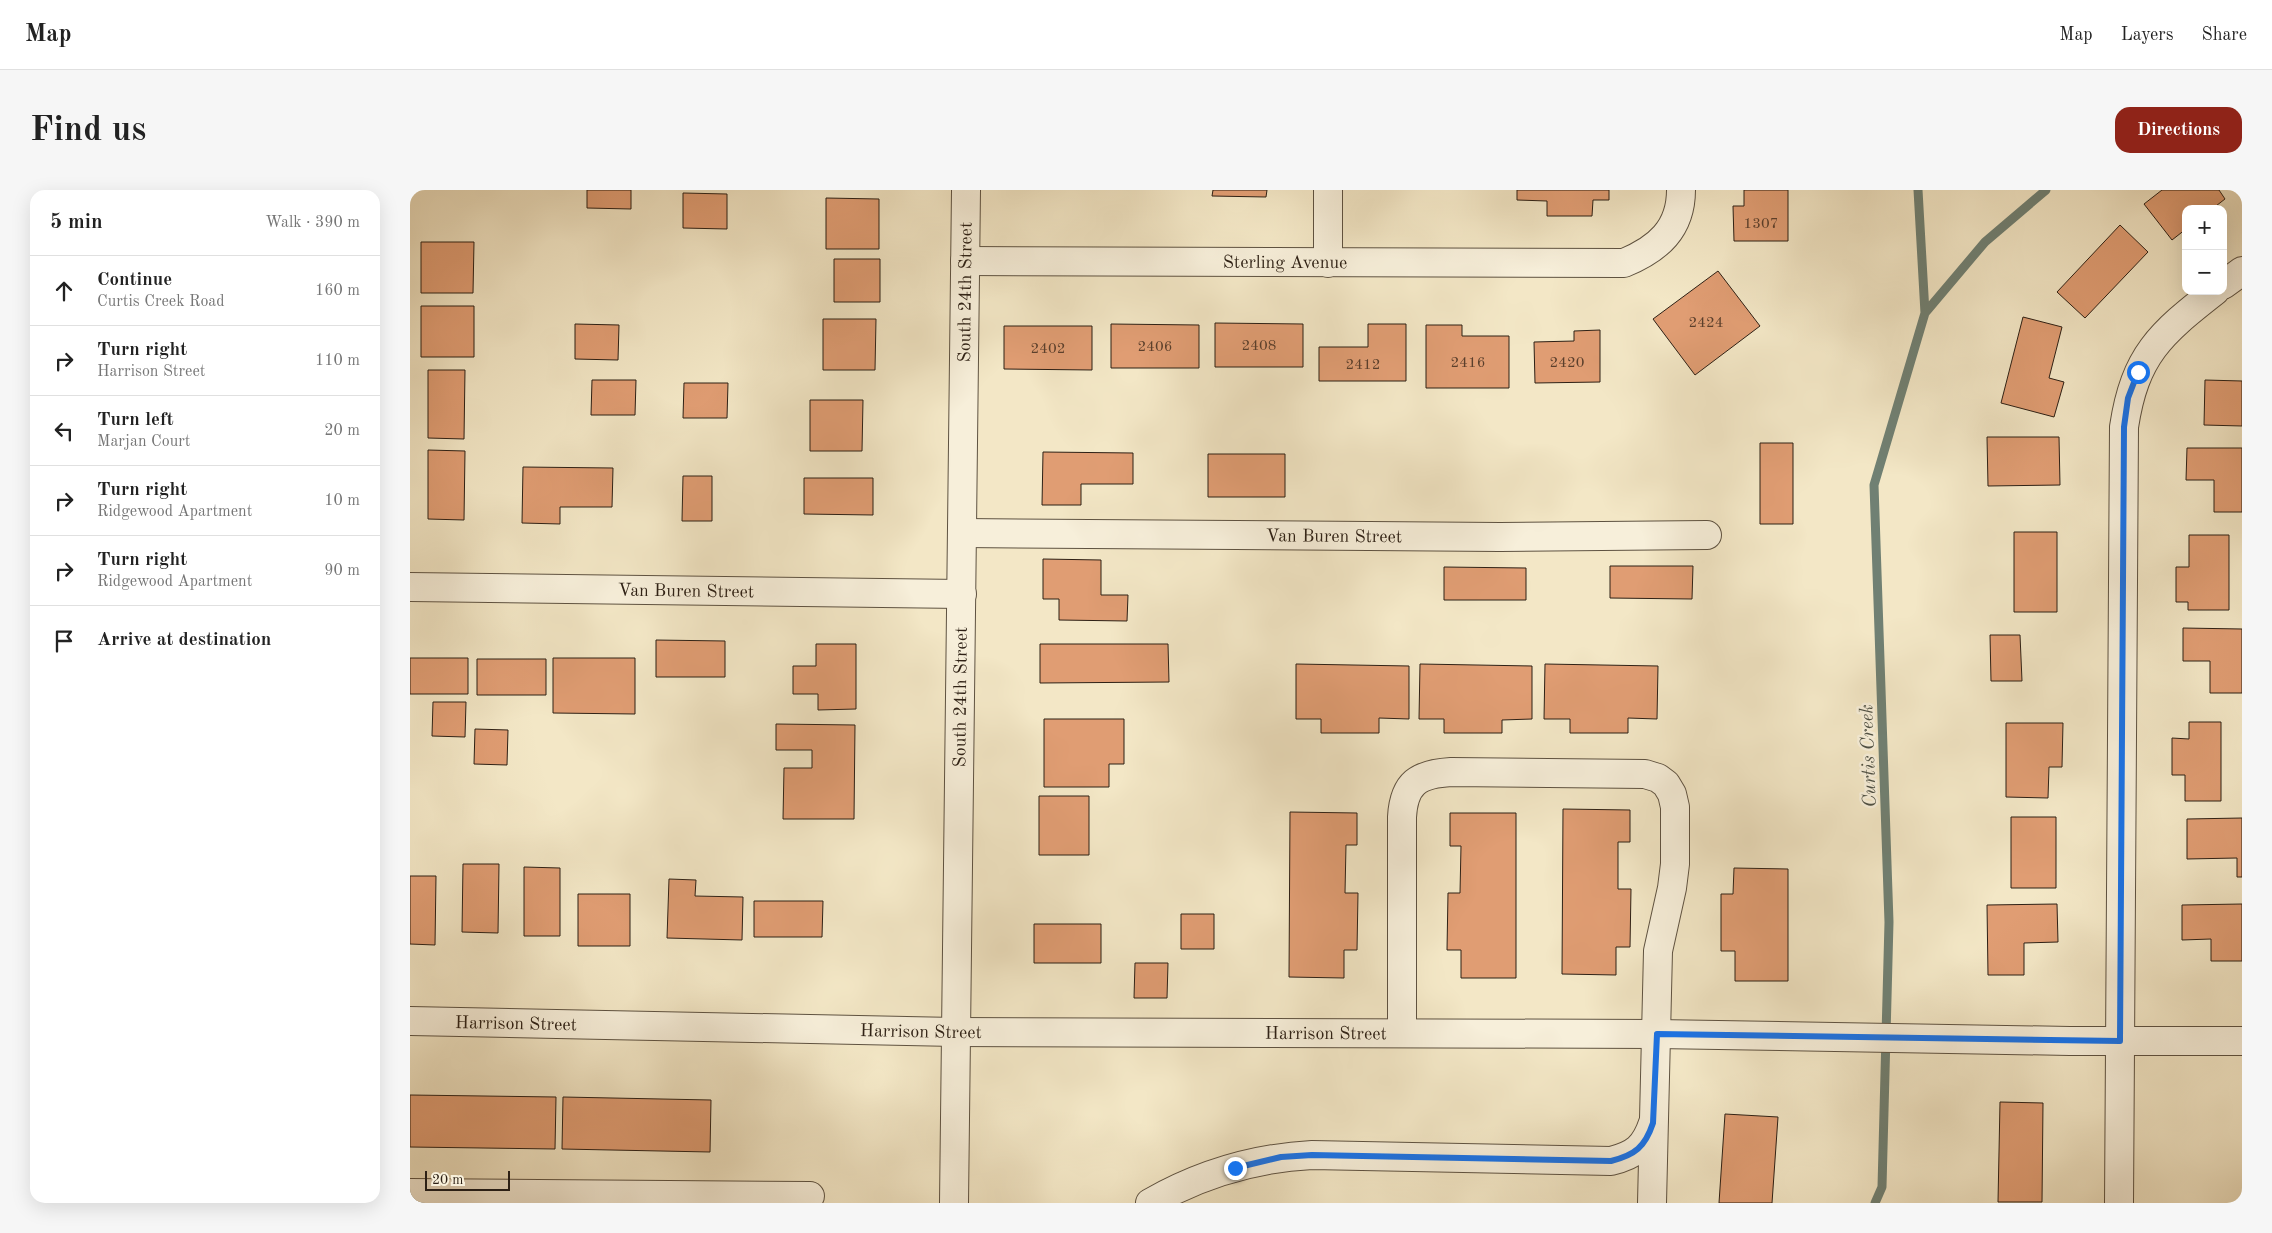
<!DOCTYPE html>
<html lang="en">
<head>
<meta charset="utf-8">
<style>
  body { margin:0; font-family:"Old Standard TT",serif; background:#f6f6f6; color:#222 }
  .controls { position:absolute; right:15px; top:15px; display:grid; overflow:hidden; border-radius:10px; box-shadow:0 5px 20px #0002 }
  .controls button { width:45px; height:45px; display:grid; place-items:center; padding:0; border:0; border-bottom:1px solid #e0e0e0; background:#fff; color:#222; font:25px sans-serif }
  .scale { position:absolute; left:15px; bottom:12px; width:85px; box-sizing:border-box; padding-left:5px; border:2px solid #2d2015; border-top:0; font-size:14px; line-height:18px; white-space:nowrap; color:#2d2015; -webkit-text-stroke:4px #f7efda; paint-order:stroke }
  .stop { position:absolute; width:15px; height:15px; margin:-11px; border:4px solid #1a73e8; border-radius:50%; background:#fff }
  .stop.end { background:#1a73e8; border-color:#fff; box-shadow:0 1px 5px #0008 }
  .list { margin:0; padding:0; list-style:none }
  h2 { display:flex; justify-content:space-between; align-items:center; height:65px; margin:0; padding:0 20px; font-size:21px }
  h2 small { font-size:16px; font-weight:400; color:#767676 }
  .list li { display:grid; grid-template-columns:32px 1fr auto; gap:15px; align-items:center; box-sizing:border-box; height:70px; padding:0 20px; border-top:1px solid #e0e0e0 }
  .list b { display:block; font-size:19px; white-space:nowrap }
  .list p { margin:0; font-size:16px; white-space:nowrap; color:#767676 }
  .list em { font-size:16px; font-style:normal; color:#767676 }
  .icon { flex:none; width:28px; height:28px; fill:none; stroke:currentColor; stroke-width:2; stroke-linecap:round; stroke-linejoin:round }
  .map { position:relative; flex:none; width:1832px; height:1013px; overflow:hidden; border-radius:15px }
  header { display:flex; align-items:center; gap:30px; box-sizing:border-box; height:70px; padding:0 25px; background:#fff; border-bottom:1px solid #e0e0e0 }
  header strong { font-size:24px }
  nav { display:flex; gap:28px; margin-inline-start:auto; font-size:18px }
  .intro { display:flex; align-items:center; justify-content:space-between; box-sizing:border-box; height:120px; padding:0 30px }
  h1 { margin:0; font-size:35px }
  .button { padding:12px 22px; border-radius:15px; background:#8f2418; color:#fff; font-size:18px; font-weight:700 }
  main { display:flex; gap:30px; padding:0 30px }
  aside { flex:1; background:#fff; border-radius:15px; box-shadow:0 5px 20px #0002 }
  .map>svg:first-child { display:block }
  .lines { fill:none; stroke-linecap:round; stroke-linejoin:round }
  .stream { stroke:#708073; stroke-width:9 }
  .building { fill:#e09d73; stroke:#2d2015 }
  .minor-casing { stroke:#5e5241; stroke-width:30 }
  .minor { stroke:#f7efda; stroke-width:28 }
  .route { stroke:#1a73e8; stroke-width:6 }
  .labels { text-anchor:middle; stroke-width:5; stroke-linejoin:round; paint-order:stroke }
  .number-label { font-size:15px; fill:#5a3f2c }
  .street-label { font-size:18px; fill:#2d2015; stroke:#f7efda }
  .water-label { font-size:19px; font-style:italic; fill:#4e5044; stroke:#f7efda }
</style>
</head>
<body>
<header>
<strong>Map</strong>
<nav><a>Map</a><a>Layers</a><a>Share</a></nav>
</header>
<div class="intro"><h1>Find us</h1><a class="button">Directions</a></div>
<main>
<aside>
<h2>5 min<small>Walk · 390 m</small></h2>
<ul class="list">
<li><svg class="icon" aria-label="ahead" viewBox="0 0 24 24"><path d="M12 20V5M6 11l6-6 6 6"/></svg><div><b>Continue</b><p>Curtis Creek Road</p></div><em>160 m</em></li>
<li><svg class="icon" aria-label="right" viewBox="0 0 24 24"><path d="M7 20v-9h11M14 6l5 5-5 5"/></svg><div><b>Turn right</b><p>Harrison Street</p></div><em>110 m</em></li>
<li><svg class="icon" aria-label="left" viewBox="0 0 24 24"><path d="M17 20v-9H6M10 6l-5 5 5 5"/></svg><div><b>Turn left</b><p>Marjan Court</p></div><em>20 m</em></li>
<li><svg class="icon" aria-label="right" viewBox="0 0 24 24"><path d="M7 20v-9h11M14 6l5 5-5 5"/></svg><div><b>Turn right</b><p>Ridgewood Apartment</p></div><em>10 m</em></li>
<li><svg class="icon" aria-label="right" viewBox="0 0 24 24"><path d="M7 20v-9h11M14 6l5 5-5 5"/></svg><div><b>Turn right</b><p>Ridgewood Apartment</p></div><em>90 m</em></li>
<li><svg class="icon" aria-label="arrive" viewBox="0 0 24 24"><path d="M6 21V4h12l-3 4 3 4H6"/></svg><div><b>Arrive at destination</b></div></li>
</ul>
</aside>
<div class="map">
<svg width="1832" height="1013" viewBox="0 0 1832 1013">
  <rect width="100%" height="100%" fill="#f3e7c6"/>
  <filter id="stains"><feTurbulence type="fractalNoise" baseFrequency=".004" numOctaves="4"/><feColorMatrix values="0 0 0 0 .2 0 0 0 0 .09 0 0 0 0 .02 0 0 0 .5 -.17"/></filter>
  <radialGradient id="worn" r=".72"><stop offset=".6" stop-color="#630" stop-opacity="0"/><stop offset="1" stop-color="#630" stop-opacity=".3"/></radialGradient>
  <g class="lines">
    <path class="stream" d="M1515 123 1575 52 1636 0
      M1465 1013 1472 997 1479 732 1464 295 1515 123 1508 0"/>
  </g>
  <path class="building" d="M177 0H221V19L177 18Z
    M803 0H857L856 7 802 6Z
    M1107 0H1199V10H1183L1182 26H1137V11L1107 10Z
    M1334 0H1378V51H1324L1323 16H1334Z
    M1752 0H1809L1815 9 1802 19H1776V39L1762 50 1734 14Z
    M273 3 317 4V39L273 38Z
    M416 8 469 9V59H416Z
    M1710 35 1738 62 1675 128 1647 102Z
    M11 52H64L63 103H11Z
    M424 69H470V112H424Z
    M1308 81 1350 136 1285 185 1243 129Z
    M11 116H64V167H11Z
    M1613 127 1652 137 1639 188 1654 192 1644 227 1591 213Z
    M413 129H466L465 180H413Z
    M805 133 893 134V177H805Z
    M165 134 209 135 208 170 165 169Z
    M701 134 789 135V178H701Z
    M958 134H996V191H909V157H958Z
    M1016 135H1052V146H1099V198H1016Z
    M594 136H682V180L594 179Z
    M1190 140V192L1125 193 1124 152 1164 151V141Z
    M18 180H55L54 249 18 248Z
    M182 190H226L225 225H181Z
    M1795 190 1832 191V236L1794 235Z
    M274 193H318L317 228H273Z
    M400 210H453L452 261H400Z
    M1577 247H1649L1650 295 1578 296Z
    M1350 253H1383V334H1350Z
    M1777 258H1832V322H1804V290H1776Z
    M18 260 55 261 54 330 18 329Z
    M633 262 723 263V294H671V315H632Z
    M798 264H875V307H798Z
    M113 277 203 278 202 317H150V334L112 333Z
    M273 286H302V331H272Z
    M394 288H463V325L394 324Z
    M1604 342H1647V422H1604Z
    M1779 345H1819V420H1778V412H1766V377H1779Z
    M633 369 691 370V405H718L717 431 649 430V409H633Z
    M1200 376H1283L1282 409 1200 408Z
    M1034 377 1116 378V410H1034Z
    M1773 438 1832 439V503H1800V471H1773Z
    M1580 445H1610L1612 491H1581Z
    M246 450 315 451V487H246Z
    M406 454H446V519L408 520V504H383V476H406Z
    M630 454H758L759 492 630 493Z
    M0 468H58V504H0Z
    M143 468H225V524L143 523Z
    M67 469H136V505H67Z
    M886 474 999 476V529L969 528V543H911V529H886Z
    M1010 474 1122 476V529L1092 530V543H1034V529H1009Z
    M1135 474 1248 476 1247 529 1218 528V543H1160V529H1134Z
    M23 512H56L55 547 22 546Z
    M634 529H714V574H699V597H634Z
    M1779 532H1811V611H1775V585H1762V548L1779 549Z
    M1596 533H1653L1652 577H1639L1638 608 1596 607Z
    M366 534 445 535 444 629H373L374 578H402V560H366Z
    M65 539 98 540 97 575 64 574Z
    M629 606H679V665H629Z
    M1153 619 1220 620V652H1208V699H1221L1220 757H1206V785L1152 784Z
    M880 622 947 623V655H936L935 703H948L947 760H934V788L879 787Z
    M1040 623H1106V788H1051V760H1037L1038 703H1050L1051 656H1040Z
    M1601 627H1646V698H1601Z
    M1832 628V687H1827V668L1777 669V629Z
    M53 674H89L88 743 52 742Z
    M114 677 150 678V746H114Z
    M1324 678 1378 679V791H1325V761H1311V704H1323Z
    M0 686H26L25 755 0 754Z
    M259 689 286 690 285 706 333 707 332 750 257 748Z
    M168 704H220V756H168Z
    M344 711H413L412 747H344Z
    M1647 714 1648 752 1614 753V785H1578L1577 715Z
    M1832 714V771H1801V749L1772 750V715Z
    M771 724H804V759H771Z
    M624 734H691V773H624Z
    M725 773H758L757 808H724Z
    M0 905 146 907 145 959 0 957Z
    M153 907 301 910 300 962 152 959Z
    M1590 912 1633 913 1632 1012H1588Z
    M1315 924 1368 927 1362 1013H1309Z"/>
  <g class="lines">
    <g class="minor-casing">
      <g id="minor">
        <path id="s1" d="M555 71 1214 73C1248 59 1271 39 1271 0"/>
        <path d="M918 73V0"/>
        <path d="M1813 95 1832 81"/>
        <path id="s2" d="M553 343 1090 347 1297 345"/>
        <path id="s3" d="M0 397 552 404"/>
        <path id="s4" d="M0 831 545 842 1247 844 1660 851H1832"/>
        <path d="M992 843V627C994 593 1008 584 1041 582L1235 584 1248 588 1256 594 1262 604 1265 617V674L1262 698 1248 761 1242 1013"/>
        <path d="M0 1003 400 1006"/>
        <path id="s5" d="M544 1013 556 0"/>
        <path d="M740 1013C789 985 845 968 902 965L1201 971C1225 965 1235 957 1243 933"/>
        <path d="M1709 1013 1714 237C1725 165 1750 144 1805 101"/>
      </g>
    </g>
    <use href="#minor" class="minor"/>
  </g>
  <g class="lines">
    <path class="route" d="M825 978 871 967 902 965 1201 971C1225 965 1235 957 1243 933L1247 844 1710 851 1714 237 1718 208 1728 182"/>
  </g>
  <g class="labels">
    <g class="number-label">
      <text x="1351" y="38">1307</text>
      <text x="1296" y="137">2424</text>
      <text x="849" y="160">2408</text>
      <text x="745" y="161">2406</text>
      <text x="638" y="163">2402</text>
      <text x="1058" y="177">2416</text>
      <text x="1157" y="177">2420</text>
      <text x="953" y="179">2412</text>
    </g>
    <g class="street-label">
      <text dy="6" stroke="none"><textPath href="#s1" startOffset="320">Sterling Avenue</textPath></text>
      <text dy="6" stroke="none"><textPath href="#s5" startOffset="911">South 24th Street</textPath></text>
      <text dy="6" stroke="none"><textPath href="#s2" startOffset="371">Van Buren Street</textPath></text>
      <text dy="6" stroke="none"><textPath href="#s3" startOffset="276">Van Buren Street</textPath></text>
      <text dy="6" stroke="none"><textPath href="#s5" startOffset="506">South 24th Street</textPath></text>
      <text dy="6" stroke="none"><textPath href="#s4" startOffset="106">Harrison Street</textPath></text>
      <text dy="6" stroke="none"><textPath href="#s4" startOffset="511">Harrison Street</textPath></text>
      <text dy="6" stroke="none"><textPath href="#s4" startOffset="916">Harrison Street</textPath></text>
    </g>
    <g class="water-label">
      <text transform="translate(1457 566) rotate(-92)" y="7">Curtis Creek</text>
    </g>
  </g>
  <rect width="100%" height="100%" filter="url(#stains)"/>
  <rect width="100%" height="100%" fill="url(#worn)"/>
</svg>
<div class="controls">
<button>+</button>
<button>−</button>
</div>
<div class="scale">20 m</div>
<div class="stop" style="left:1728px;top:182px"></div>
<div class="stop end" style="left:825px;top:978px"></div>
</div>
</main>
</body>
</html>
